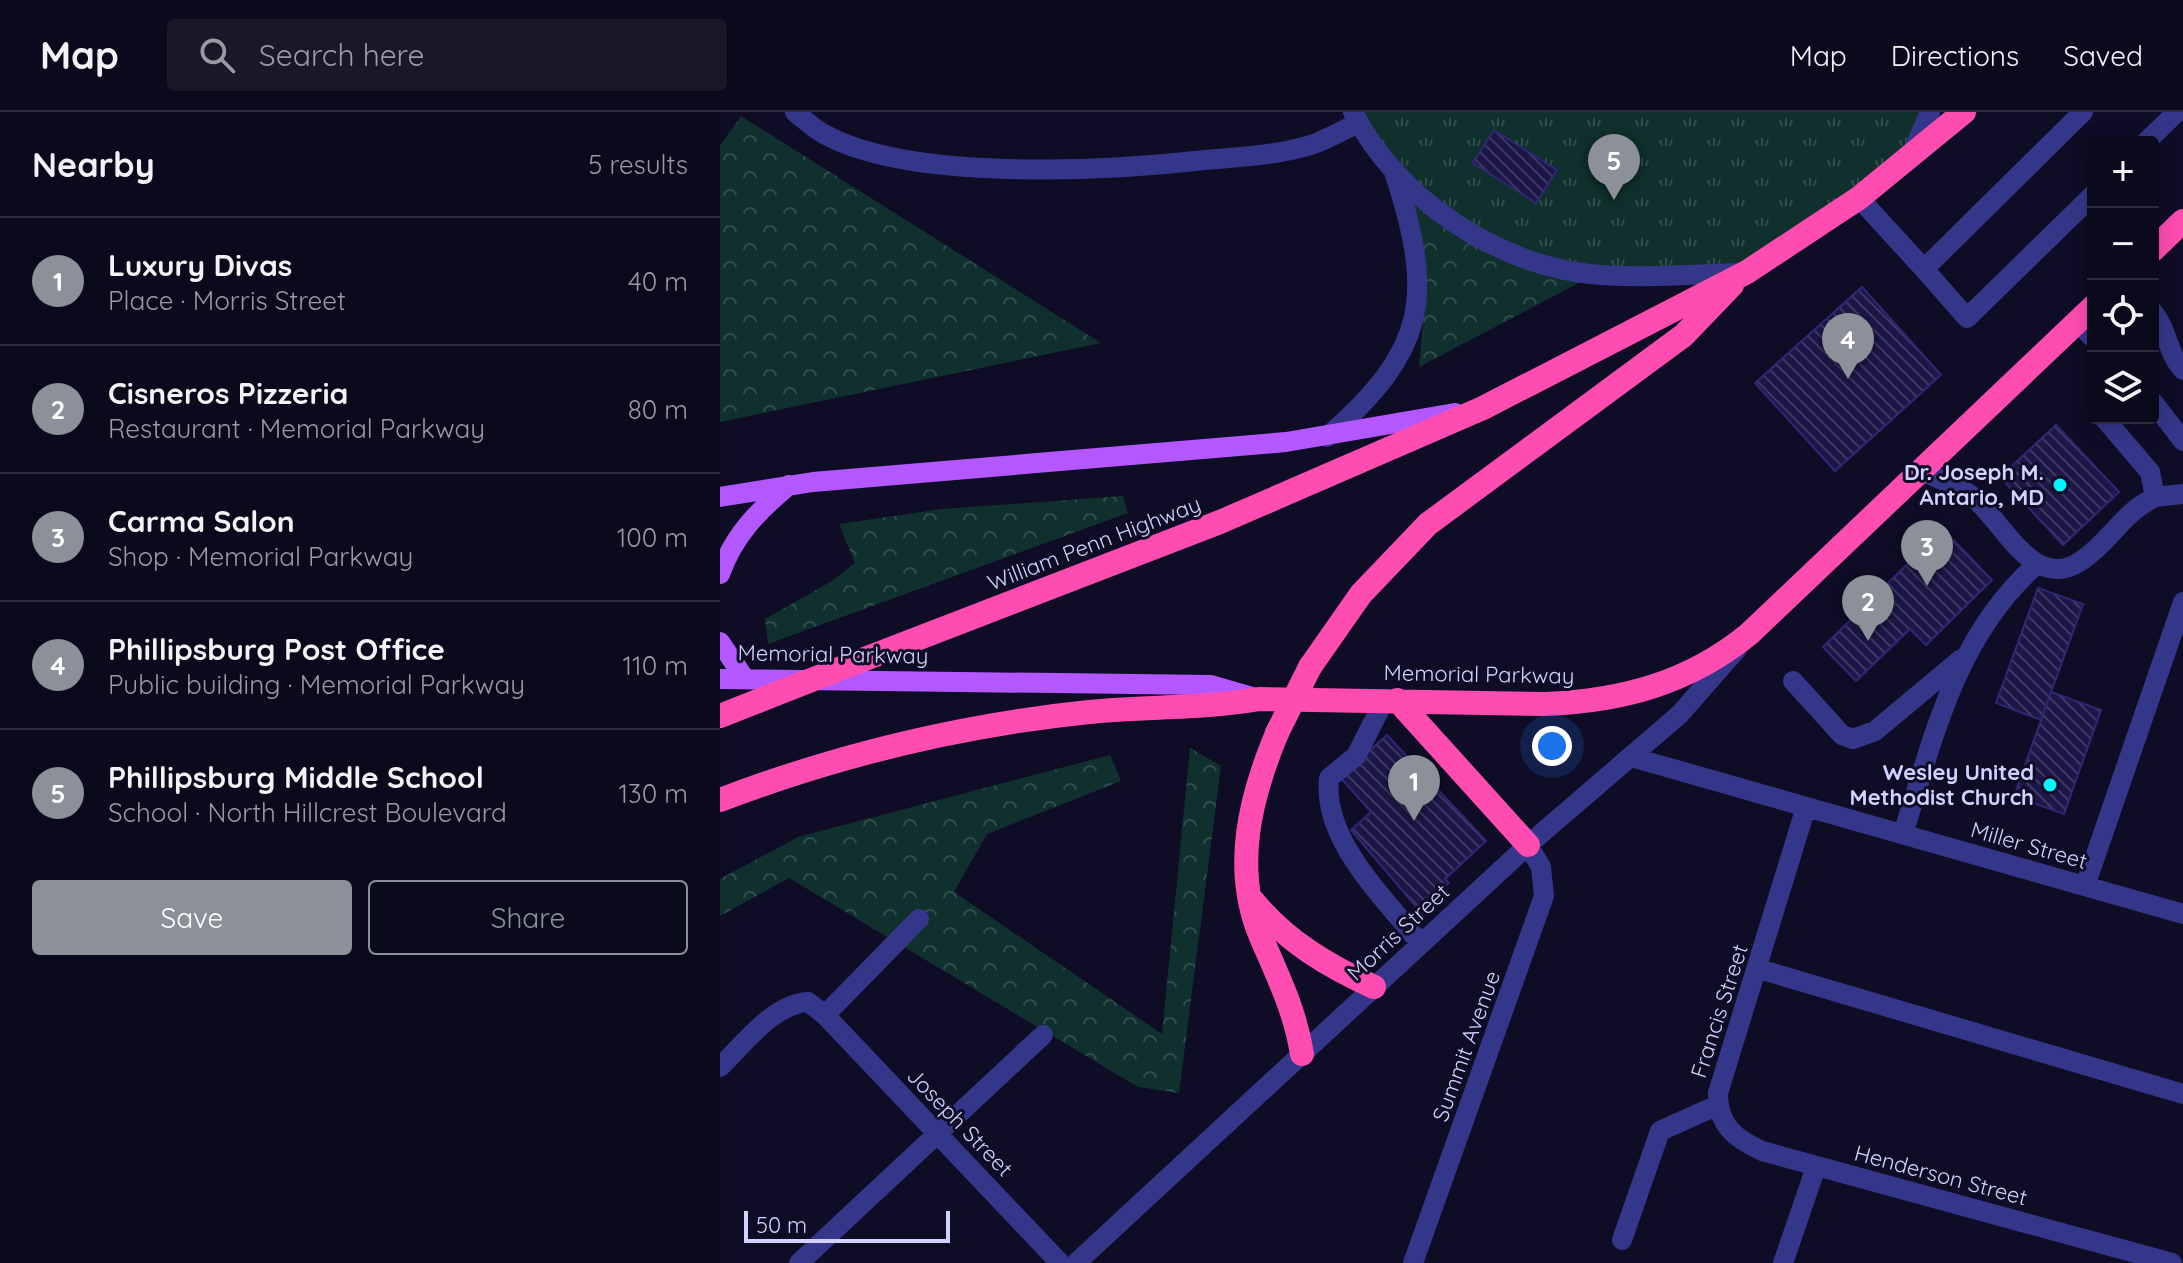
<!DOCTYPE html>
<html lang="en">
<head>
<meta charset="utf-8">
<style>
  body { margin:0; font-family:Quicksand,sans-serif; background:#191829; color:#f1f3f6 }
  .controls { position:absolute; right:24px; top:24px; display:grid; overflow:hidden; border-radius:8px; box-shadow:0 4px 20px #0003 }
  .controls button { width:72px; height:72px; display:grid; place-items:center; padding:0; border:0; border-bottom:2px solid #2b2b3b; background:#0b0a1c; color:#f1f3f6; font:40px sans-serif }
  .scale { position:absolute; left:24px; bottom:20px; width:206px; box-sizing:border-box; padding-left:8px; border:4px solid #d3d1ff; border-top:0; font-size:22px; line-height:28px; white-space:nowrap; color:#d3d1ff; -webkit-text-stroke:6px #0f0d26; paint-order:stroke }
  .you { position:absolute; left:832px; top:634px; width:28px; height:28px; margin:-20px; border:6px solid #fff; border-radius:50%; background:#1a73e8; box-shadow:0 0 0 12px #1a73e833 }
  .badge { display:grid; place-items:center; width:52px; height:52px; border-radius:50%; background:#8c9099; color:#fff; font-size:26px; font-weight:700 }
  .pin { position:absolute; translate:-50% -66px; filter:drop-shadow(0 2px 4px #0008) }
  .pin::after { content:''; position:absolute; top:42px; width:28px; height:24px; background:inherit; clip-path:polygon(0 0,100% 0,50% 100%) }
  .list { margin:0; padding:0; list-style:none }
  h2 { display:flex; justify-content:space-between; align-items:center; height:104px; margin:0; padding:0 32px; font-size:34px }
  h2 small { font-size:26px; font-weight:400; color:#9a9aa3 }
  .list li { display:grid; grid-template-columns:52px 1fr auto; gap:24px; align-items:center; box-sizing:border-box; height:128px; padding:0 32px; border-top:2px solid #2b2b3b }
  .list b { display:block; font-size:30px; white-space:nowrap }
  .list p { margin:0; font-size:26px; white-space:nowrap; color:#9a9aa3 }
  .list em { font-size:26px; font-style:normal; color:#9a9aa3 }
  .actions { display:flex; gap:16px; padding:24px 32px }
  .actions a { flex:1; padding:18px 0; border:2px solid #8c9099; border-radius:8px; text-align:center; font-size:28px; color:#8c9099 }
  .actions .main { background:#8c9099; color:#fff }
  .icon { flex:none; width:44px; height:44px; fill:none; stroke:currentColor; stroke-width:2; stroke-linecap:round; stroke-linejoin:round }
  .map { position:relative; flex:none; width:1463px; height:1151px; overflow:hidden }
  header { display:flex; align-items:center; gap:48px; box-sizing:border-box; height:112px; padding:0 40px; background:#0b0a1c; border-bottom:2px solid #2b2b3b }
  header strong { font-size:38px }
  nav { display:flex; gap:44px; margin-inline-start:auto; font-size:28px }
  .search { width:560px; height:72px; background:#191829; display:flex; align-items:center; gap:20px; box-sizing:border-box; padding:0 28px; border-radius:8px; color:#9a9aa3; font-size:30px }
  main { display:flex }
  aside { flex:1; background:#0b0a1c }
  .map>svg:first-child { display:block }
  .forest { fill:url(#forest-crowns) }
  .park { fill:url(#park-tufts) }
  .building { fill:url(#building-back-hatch); stroke:#302776; stroke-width:2 }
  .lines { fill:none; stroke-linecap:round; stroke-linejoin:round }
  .minor { stroke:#343789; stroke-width:20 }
  .major { stroke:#b358ff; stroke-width:20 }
  .highway { stroke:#ff4cb1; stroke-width:24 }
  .highway-bridge { stroke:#ff4cb1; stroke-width:24 }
  .poi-dot { fill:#00f8fc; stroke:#0f0d26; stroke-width:3 }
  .labels { text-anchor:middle; stroke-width:6; stroke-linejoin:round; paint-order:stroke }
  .poi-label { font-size:22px; font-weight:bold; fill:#d3d1ff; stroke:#0f0d26; text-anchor:end }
  .street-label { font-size:22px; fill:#d3d1ff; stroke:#0f0d26 }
</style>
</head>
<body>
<header>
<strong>Map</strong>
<div class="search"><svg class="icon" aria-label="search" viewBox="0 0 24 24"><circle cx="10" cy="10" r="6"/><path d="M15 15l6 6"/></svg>Search here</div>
<nav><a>Map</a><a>Directions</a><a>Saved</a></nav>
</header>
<main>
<aside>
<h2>Nearby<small>5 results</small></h2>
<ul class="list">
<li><span class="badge">1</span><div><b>Luxury Divas</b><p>Place · Morris Street</p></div><em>40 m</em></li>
<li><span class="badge">2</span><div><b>Cisneros Pizzeria</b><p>Restaurant · Memorial Parkway</p></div><em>80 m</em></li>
<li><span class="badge">3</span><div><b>Carma Salon</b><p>Shop · Memorial Parkway</p></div><em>100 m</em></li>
<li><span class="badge">4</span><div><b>Phillipsburg Post Office</b><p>Public building · Memorial Parkway</p></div><em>110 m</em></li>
<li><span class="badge">5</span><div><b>Phillipsburg Middle School</b><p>School · North Hillcrest Boulevard</p></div><em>130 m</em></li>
</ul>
<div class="actions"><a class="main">Save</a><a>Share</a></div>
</aside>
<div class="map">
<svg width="1463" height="1151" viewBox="0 0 1463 1151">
  <defs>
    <pattern id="forest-crowns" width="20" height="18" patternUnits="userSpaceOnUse" patternTransform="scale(2)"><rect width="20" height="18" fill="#0f302c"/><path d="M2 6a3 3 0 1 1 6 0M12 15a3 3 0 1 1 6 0" fill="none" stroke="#314d4c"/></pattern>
    <pattern id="park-tufts" width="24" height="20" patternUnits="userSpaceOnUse" patternTransform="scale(2)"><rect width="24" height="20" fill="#0f302c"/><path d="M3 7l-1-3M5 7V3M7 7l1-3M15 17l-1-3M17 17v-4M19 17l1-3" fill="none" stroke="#314d4c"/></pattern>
    <pattern id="building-back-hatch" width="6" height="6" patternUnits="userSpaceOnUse" patternTransform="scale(2)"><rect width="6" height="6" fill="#1d1748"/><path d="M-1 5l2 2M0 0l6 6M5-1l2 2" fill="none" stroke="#3d3863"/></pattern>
  </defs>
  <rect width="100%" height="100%" fill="#0f0d26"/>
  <path class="forest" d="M21 4 381 231 0 310V34Z
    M691 74 887 156 699 255 706 175Z
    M403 384 408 401 48 532 45 507 112 469 135 451 119 412 222 397Z
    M470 636 501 654 459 981 418 975 69 766 0 804V767L78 725 390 643 401 669 267 722 234 780 442 922Z"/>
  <path class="park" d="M633 0H1210L1190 46 1027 160 846 159 726 103Z"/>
  <path class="building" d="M774 18 837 58 816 91 753 51Z
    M1142 175 1221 263 1115 359 1035 271Z
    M1336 313 1399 380 1343 433 1280 365Z
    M1223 417 1272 468 1206 533 1190 517 1136 569 1103 535Z
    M1318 476 1363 492 1321 608 1276 591Z
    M1331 580 1381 598 1344 702 1294 684Z
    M667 623 766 729 725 767 729 771 699 798 631 718 651 700 620 665Z"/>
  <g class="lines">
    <path class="minor" d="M75 0C84 7 94 17 104 22 190 70 388 59 485 48 521 45 560 43 594 32 609 26 624 18 638 11
      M633 0C676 85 775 152 870 162 921 167 972 162 1023 161
      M1363 0 1204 157 1247 206 1373 83
      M1426 30 1457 0
      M1191 44 1210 0
      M1139 86 1204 157
      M1433 200C1448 218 1447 241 1463 258
      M1357 210 1373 226
      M1433 290 1463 329
      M607 325C706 239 715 186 675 63
      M1202 359C1218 367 1238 373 1252 384 1283 409 1313 481 1361 449 1390 430 1401 402 1435 385L1430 360 1384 306
      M1435 385 1463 382
      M1073 569 1122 623 1133 627 1155 619 1240 548
      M665 587 636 644 609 666C602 729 666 787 701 832
      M911 645 1463 802
      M1086 695 998 981C998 1013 1014 1026 1042 1039L1452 1151
      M1183 722C1214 624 1236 524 1316 453
      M1365 774 1463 490
      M1039 857 1463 982
      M105 903 199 807
      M0 955C24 932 53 892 88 890L105 903 340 1151
      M902 1128 940 1019 998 993
      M79 1151 323 923
      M356 1151 808 733 960 602 1017 537
      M693 1151 824 784 821 755 808 733
      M1063 1151 1096 1055"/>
    <path class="major" d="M0 385 93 370 566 330 735 301
      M0 462C14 423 38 399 69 373
      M0 530 25 567
      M0 567 491 573 536 586"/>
    <path class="highway" d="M1433 138 1463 109
      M137 550 500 410 763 296 1027 160 1139 86 1244 0
      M590 555 641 482 708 412 964 223 1012 173
      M677 588 808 733
      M0 604 38 589
      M557 621C530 686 512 757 541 825 558 865 575 898 582 942
      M0 688C118 643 243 613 369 600 426 594 483 597 539 587L825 592C902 589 969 571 1029 522L1373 195
      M534 790C566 829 608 854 654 875"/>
    <path class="highway-bridge" d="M38 589 137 550
      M557 621 590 555"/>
  </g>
  <g class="poi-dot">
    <circle cx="1340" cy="373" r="8"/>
    <circle cx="1330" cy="673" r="8"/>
  </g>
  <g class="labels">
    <g class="poi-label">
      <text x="1324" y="368">Dr. Joseph M.<tspan x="1324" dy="25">Antario, MD</tspan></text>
      <text x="1314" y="668">Wesley United<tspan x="1314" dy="25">Methodist Church</tspan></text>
    </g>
    <g class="street-label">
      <text transform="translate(374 431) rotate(-21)" y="8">William Penn Highway</text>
      <text transform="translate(113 542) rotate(1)" y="8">Memorial Parkway</text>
      <text transform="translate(759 562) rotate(1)" y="8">Memorial Parkway</text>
      <text transform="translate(1309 733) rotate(16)" y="8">Miller Street</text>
      <text transform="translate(678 820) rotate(-43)" y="8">Morris Street</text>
      <text transform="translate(999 899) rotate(-72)" y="8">Francis Street</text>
      <text transform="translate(746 934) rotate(-70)" y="8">Summit Avenue</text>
      <text transform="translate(240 1010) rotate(46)" y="8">Joseph Street</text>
      <text transform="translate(1221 1063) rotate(15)" y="8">Henderson Street</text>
    </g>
  </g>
</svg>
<div class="controls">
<button>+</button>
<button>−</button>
<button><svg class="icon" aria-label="locate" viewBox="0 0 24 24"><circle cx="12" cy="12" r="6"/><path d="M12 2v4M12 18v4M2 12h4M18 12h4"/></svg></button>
<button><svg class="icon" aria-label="layers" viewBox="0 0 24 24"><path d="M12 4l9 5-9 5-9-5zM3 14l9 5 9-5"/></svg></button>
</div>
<div class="scale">50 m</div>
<div class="you"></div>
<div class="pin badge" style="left:694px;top:709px">1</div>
<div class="pin badge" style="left:1148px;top:529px">2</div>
<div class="pin badge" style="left:1207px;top:474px">3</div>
<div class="pin badge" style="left:1128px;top:267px">4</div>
<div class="pin badge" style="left:894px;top:88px">5</div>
</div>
</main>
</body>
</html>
